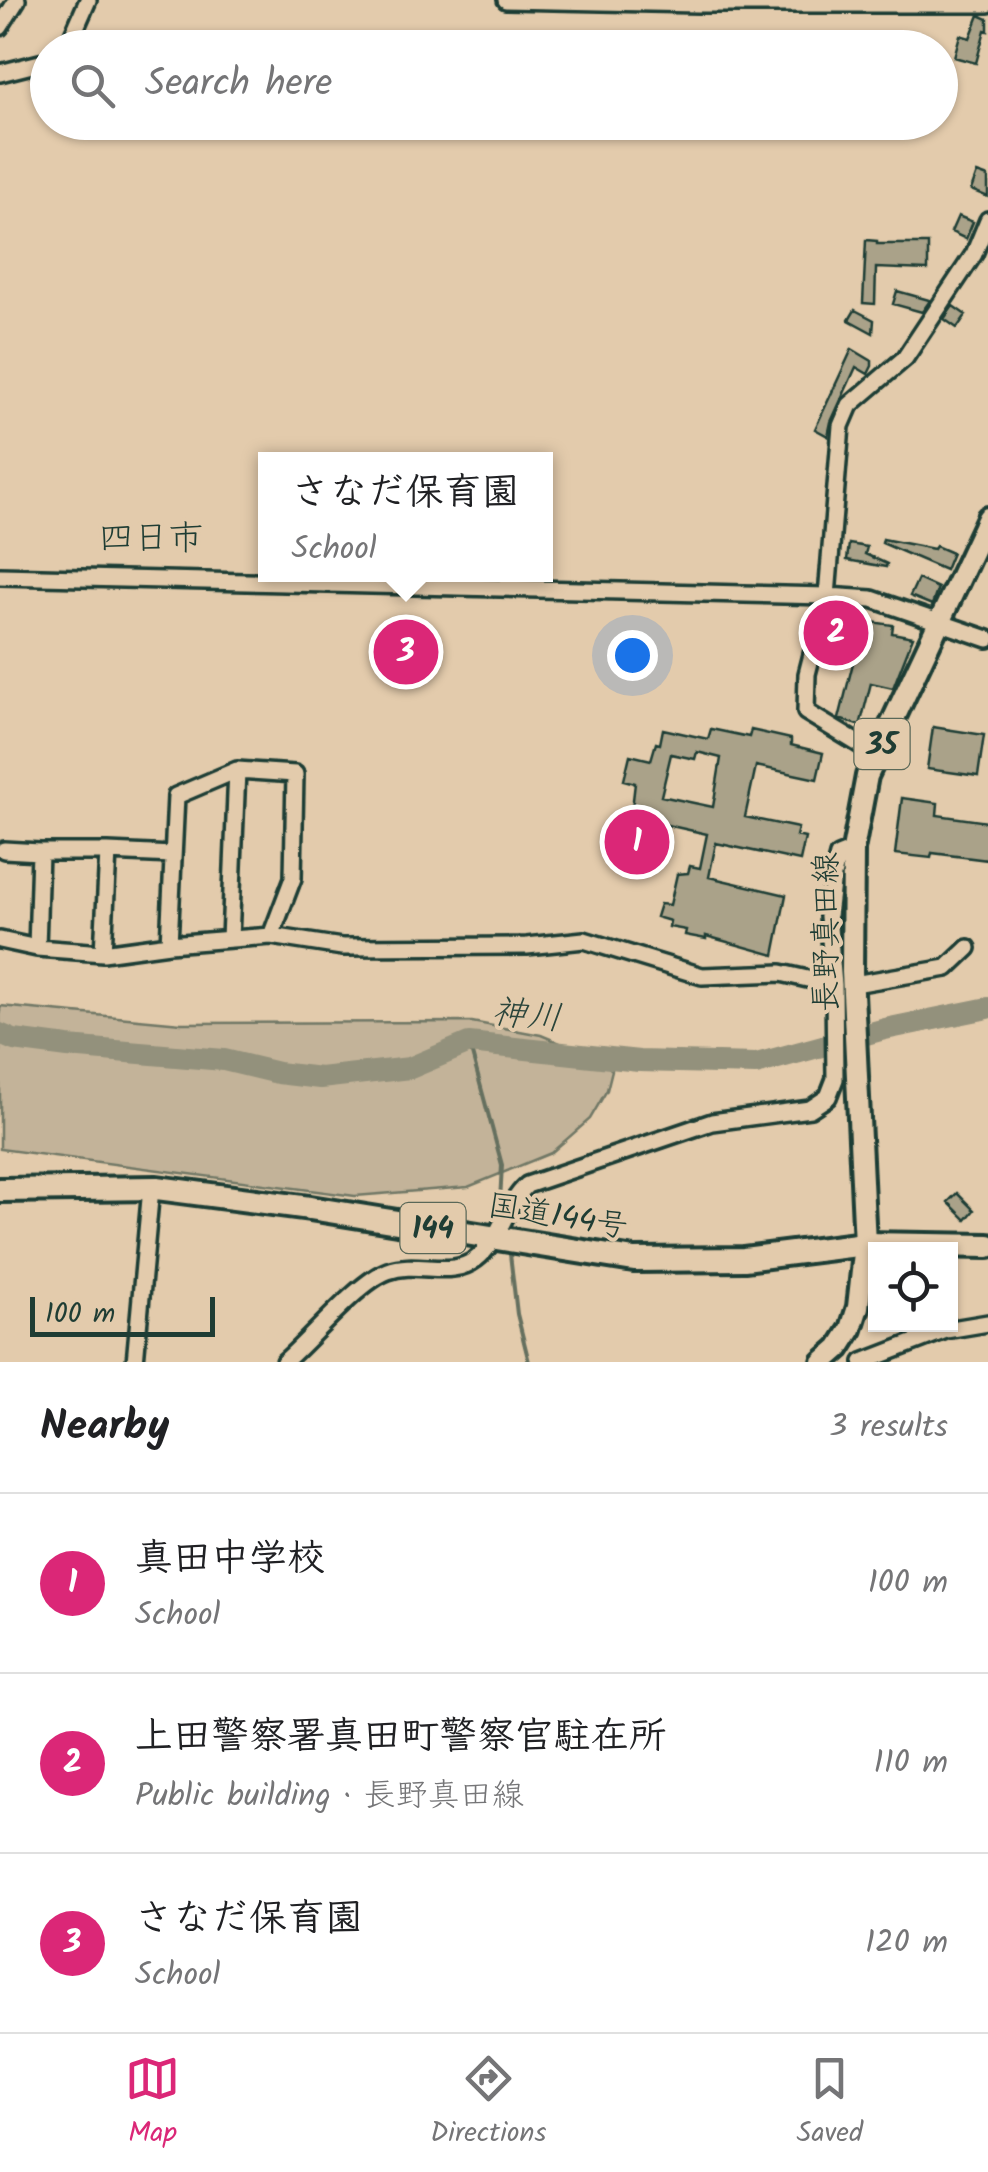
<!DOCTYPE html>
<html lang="en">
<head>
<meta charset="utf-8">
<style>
  body { margin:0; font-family:Kalam,"Klee One",sans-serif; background:#f6f6f6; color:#202124 }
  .controls { position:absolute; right:30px; bottom:30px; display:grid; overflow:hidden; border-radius:0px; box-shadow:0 2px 8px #0004 }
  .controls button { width:90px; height:90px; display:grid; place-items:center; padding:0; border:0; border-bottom:2px solid #e0e0e0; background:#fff; color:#202124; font:50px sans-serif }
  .scale { position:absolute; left:30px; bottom:25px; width:185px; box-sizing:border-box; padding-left:10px; border:5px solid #1f3d34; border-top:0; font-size:28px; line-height:35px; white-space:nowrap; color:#1f3d34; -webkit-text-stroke:8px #e3cbac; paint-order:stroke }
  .you { position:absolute; left:632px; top:655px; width:35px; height:35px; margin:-25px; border:8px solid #fff; border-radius:50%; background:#1a73e8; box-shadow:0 0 0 15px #1a73e833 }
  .badge { display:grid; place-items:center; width:65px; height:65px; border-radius:50%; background:#db2777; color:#fff; font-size:32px; font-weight:700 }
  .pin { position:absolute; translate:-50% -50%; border:5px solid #fff; box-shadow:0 2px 10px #0006 }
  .popup { position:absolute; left:258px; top:452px; width:295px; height:130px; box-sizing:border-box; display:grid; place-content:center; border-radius:0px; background:#fff; filter:drop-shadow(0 2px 8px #0005); font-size:32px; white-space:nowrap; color:#757577 }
  .popup b { font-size:38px; color:#202124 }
  .popup::after { content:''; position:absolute; left:50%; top:100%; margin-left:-20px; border:20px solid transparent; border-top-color:#fff }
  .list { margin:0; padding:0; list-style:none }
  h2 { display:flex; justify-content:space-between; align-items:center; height:130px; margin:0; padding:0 40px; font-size:42px }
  h2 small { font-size:32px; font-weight:400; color:#757577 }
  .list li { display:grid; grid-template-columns:65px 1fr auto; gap:30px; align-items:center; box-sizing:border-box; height:180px; padding:0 40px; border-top:2px solid #e0e0e0 }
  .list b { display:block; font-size:38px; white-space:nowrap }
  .list p { margin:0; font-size:32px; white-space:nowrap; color:#757577 }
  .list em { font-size:32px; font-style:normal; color:#757577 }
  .icon { flex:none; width:55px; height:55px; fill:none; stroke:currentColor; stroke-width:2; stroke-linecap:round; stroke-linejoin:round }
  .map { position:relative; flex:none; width:988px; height:1362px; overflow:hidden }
  .search { position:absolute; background:#fff; box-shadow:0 2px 8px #0004; left:30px; right:30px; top:30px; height:110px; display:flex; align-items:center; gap:25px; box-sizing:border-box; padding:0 35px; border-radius:55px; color:#757577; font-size:38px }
  .sheet { height:670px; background:#fff }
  nav { display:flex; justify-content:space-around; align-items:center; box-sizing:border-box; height:140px; border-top:2px solid #e0e0e0; background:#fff; font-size:28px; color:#757577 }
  nav a { display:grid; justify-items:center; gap:5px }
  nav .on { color:#db2777 }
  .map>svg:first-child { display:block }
  .green { fill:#c3b399; stroke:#717866; stroke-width:2.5 }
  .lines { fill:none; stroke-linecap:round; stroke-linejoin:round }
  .stream { stroke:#656f5f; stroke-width:4 }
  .river { stroke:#93917b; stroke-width:22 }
  .building { fill:#aaa289; stroke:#1f3d34; stroke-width:2.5; fill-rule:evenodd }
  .minor-casing { stroke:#1f3d34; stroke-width:22 }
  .major-casing { stroke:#1f3d34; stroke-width:28 }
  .highway-casing { stroke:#1f3d34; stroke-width:30 }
  .minor { stroke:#e3cbac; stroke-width:15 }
  .major { stroke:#e3cbac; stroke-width:20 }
  .highway { stroke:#e3cbac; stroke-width:22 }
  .labels { text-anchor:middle; stroke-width:8; stroke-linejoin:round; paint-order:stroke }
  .shield { fill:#e3cbac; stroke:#5a6858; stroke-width:2.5 }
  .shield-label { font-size:30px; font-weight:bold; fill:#1f3d34 }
  .street-label { font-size:32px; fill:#1f3d34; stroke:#e3cbac }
  .neighbourhood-label { font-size:35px; fill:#1f3d34; stroke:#e3cbac }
  .water-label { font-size:35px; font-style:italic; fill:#2b453b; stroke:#e3cbac }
</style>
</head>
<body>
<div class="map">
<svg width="988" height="1362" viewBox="0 0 988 1362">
  <rect width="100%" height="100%" fill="#e3cbac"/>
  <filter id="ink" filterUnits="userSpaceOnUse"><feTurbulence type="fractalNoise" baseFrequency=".01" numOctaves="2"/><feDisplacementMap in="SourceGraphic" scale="20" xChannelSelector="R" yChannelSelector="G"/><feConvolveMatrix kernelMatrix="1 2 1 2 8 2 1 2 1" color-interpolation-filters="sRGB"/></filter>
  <g filter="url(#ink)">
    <path class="green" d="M0 1006 181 1023 472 1022 541 1035 599 1059 612 1070 607 1090 590 1119 551 1153 468 1187 355 1196 0 1149Z"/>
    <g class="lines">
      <path class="stream" d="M469 1043 502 1165 500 1201
        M510 1254 517 1314 529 1362"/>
      <path class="river" d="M0 1034 14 1040 68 1047 224 1060 278 1073 320 1078 410 1068 469 1043 639 1061 756 1064 885 1029 988 1008"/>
    </g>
    <path class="building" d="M979 15 988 19V31L985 30 976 63 954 57 960 35 970 38Z
      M977 173 988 177V197L971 190Z
      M958 216 973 222 966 239 951 232Z
      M866 240 877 241V244H928V270L876 268 875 304 863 303Z
      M897 291 929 300V302L922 312 893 304Z
      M953 306 966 315 957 328 944 319Z
      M855 310 874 320 873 333 849 320Z
      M852 349 872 361V366L868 374 856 367 831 422 828 436 815 429Z
      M883 539 934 549 936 546 952 553 945 570 882 543Z
      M849 544 867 547 865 554 887 564 886 567 847 560Z
      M918 579 938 588 932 605 910 596Z
      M833 617 857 622 858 620 893 625 892 633 913 637 893 688 871 683 860 726 839 719 855 655 825 647Z
      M933 727 984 735 978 776 927 769Z
      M663 729 708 739 711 729 749 737 751 730 791 739V745L823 753 817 779 756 766 745 817 798 828 796 836 805 838 800 861 716 843 709 877 786 895 774 955 706 936V939L685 935 686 930 669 927 670 921 656 917 660 904 670 905 677 874 688 873 690 866 700 868 707 834 631 817 635 783 624 780 630 755 651 760 656 743 660 744ZM697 752 721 758 713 807 661 796 671 754 695 759Z
      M902 798 938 803 937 815 988 822V860L932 853 931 858 895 854Z
      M957 1193 974 1210 966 1220 948 1202Z"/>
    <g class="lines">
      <g class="minor-casing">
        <path id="minor" d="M506 0 698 4H988
          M0 27 17 0
          M67 48 88 0
          M0 73 48 61
          M0 576 827 596 872 599 988 639
          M877 755 806 712 807 674 827 596 841 426 850 405 905 358 974 254 988 220
          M4 850 40 852
          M108 852 173 855
          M230 939 237 770
          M0 940 37 948 103 953 169 944 271 936 342 947 527 946 584 940 702 976 781 973 834 985
          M169 944 176 796 237 770 295 774 293 878 271 936
          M37 948 40 852H108L103 953
          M860 983 947 968 968 948
          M135 1362 151 1188
          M284 1362C310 1340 359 1281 388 1271 418 1260 450 1279 476 1259 501 1240 504 1206 527 1185L712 1122 810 1109 828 1097 835 1079 834 985 828 916 833 875 838 856 853 850
          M863 1362 946 1330 988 1323"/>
      </g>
      <g class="major-casing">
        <path id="major" d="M823 1362 839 1348 851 1329 858 1307 865 1244 852 972 853 850 867 776 988 518"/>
      </g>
      <g class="highway-casing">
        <path id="highway" d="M0 1190 157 1188 310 1208 634 1260 744 1259 865 1244 988 1246"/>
      </g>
      <use href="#minor" class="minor"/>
      <use href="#major" class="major"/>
      <use href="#highway" class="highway"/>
    </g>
  </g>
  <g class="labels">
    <g class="shield">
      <rect x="854.5" y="719" width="55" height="50" rx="8"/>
      <rect x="400.5" y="1203" width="65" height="50" rx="8"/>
    </g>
    <g class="shield-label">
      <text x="882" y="754">35</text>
      <text x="433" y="1238">144</text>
    </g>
    <g class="street-label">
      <text transform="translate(825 932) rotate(-90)" y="11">長野真田線</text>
      <text transform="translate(558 1215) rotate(9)" y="11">国道144号</text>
    </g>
    <g class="neighbourhood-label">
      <text x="151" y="549">四日市</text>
    </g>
    <g class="water-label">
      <text transform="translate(527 1014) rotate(6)" y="12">神川</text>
    </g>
  </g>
</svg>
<div class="controls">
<button><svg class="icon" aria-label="locate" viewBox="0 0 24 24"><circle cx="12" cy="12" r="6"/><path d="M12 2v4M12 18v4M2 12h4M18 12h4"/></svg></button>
</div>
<div class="scale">100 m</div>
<div class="you"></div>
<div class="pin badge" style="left:637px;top:842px">1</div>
<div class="pin badge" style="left:836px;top:633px">2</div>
<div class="pin badge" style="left:406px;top:652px">3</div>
<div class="popup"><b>さなだ保育園</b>School</div>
<div class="search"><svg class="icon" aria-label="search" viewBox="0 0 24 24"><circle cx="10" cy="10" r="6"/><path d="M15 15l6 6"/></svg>Search here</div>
</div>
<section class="sheet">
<h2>Nearby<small>3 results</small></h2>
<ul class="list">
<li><span class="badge">1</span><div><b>真田中学校</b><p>School</p></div><em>100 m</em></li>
<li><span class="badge">2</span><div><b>上田警察署真田町警察官駐在所</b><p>Public building · 長野真田線</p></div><em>110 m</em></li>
<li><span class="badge">3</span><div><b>さなだ保育園</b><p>School</p></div><em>120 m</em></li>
</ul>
</section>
<nav>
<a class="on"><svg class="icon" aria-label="map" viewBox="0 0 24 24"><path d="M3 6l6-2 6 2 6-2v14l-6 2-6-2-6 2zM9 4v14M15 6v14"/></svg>Map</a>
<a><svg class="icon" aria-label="directions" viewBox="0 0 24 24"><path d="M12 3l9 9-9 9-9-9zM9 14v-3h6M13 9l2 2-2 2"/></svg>Directions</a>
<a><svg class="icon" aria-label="saved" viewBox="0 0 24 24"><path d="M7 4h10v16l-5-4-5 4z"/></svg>Saved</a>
</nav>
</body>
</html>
